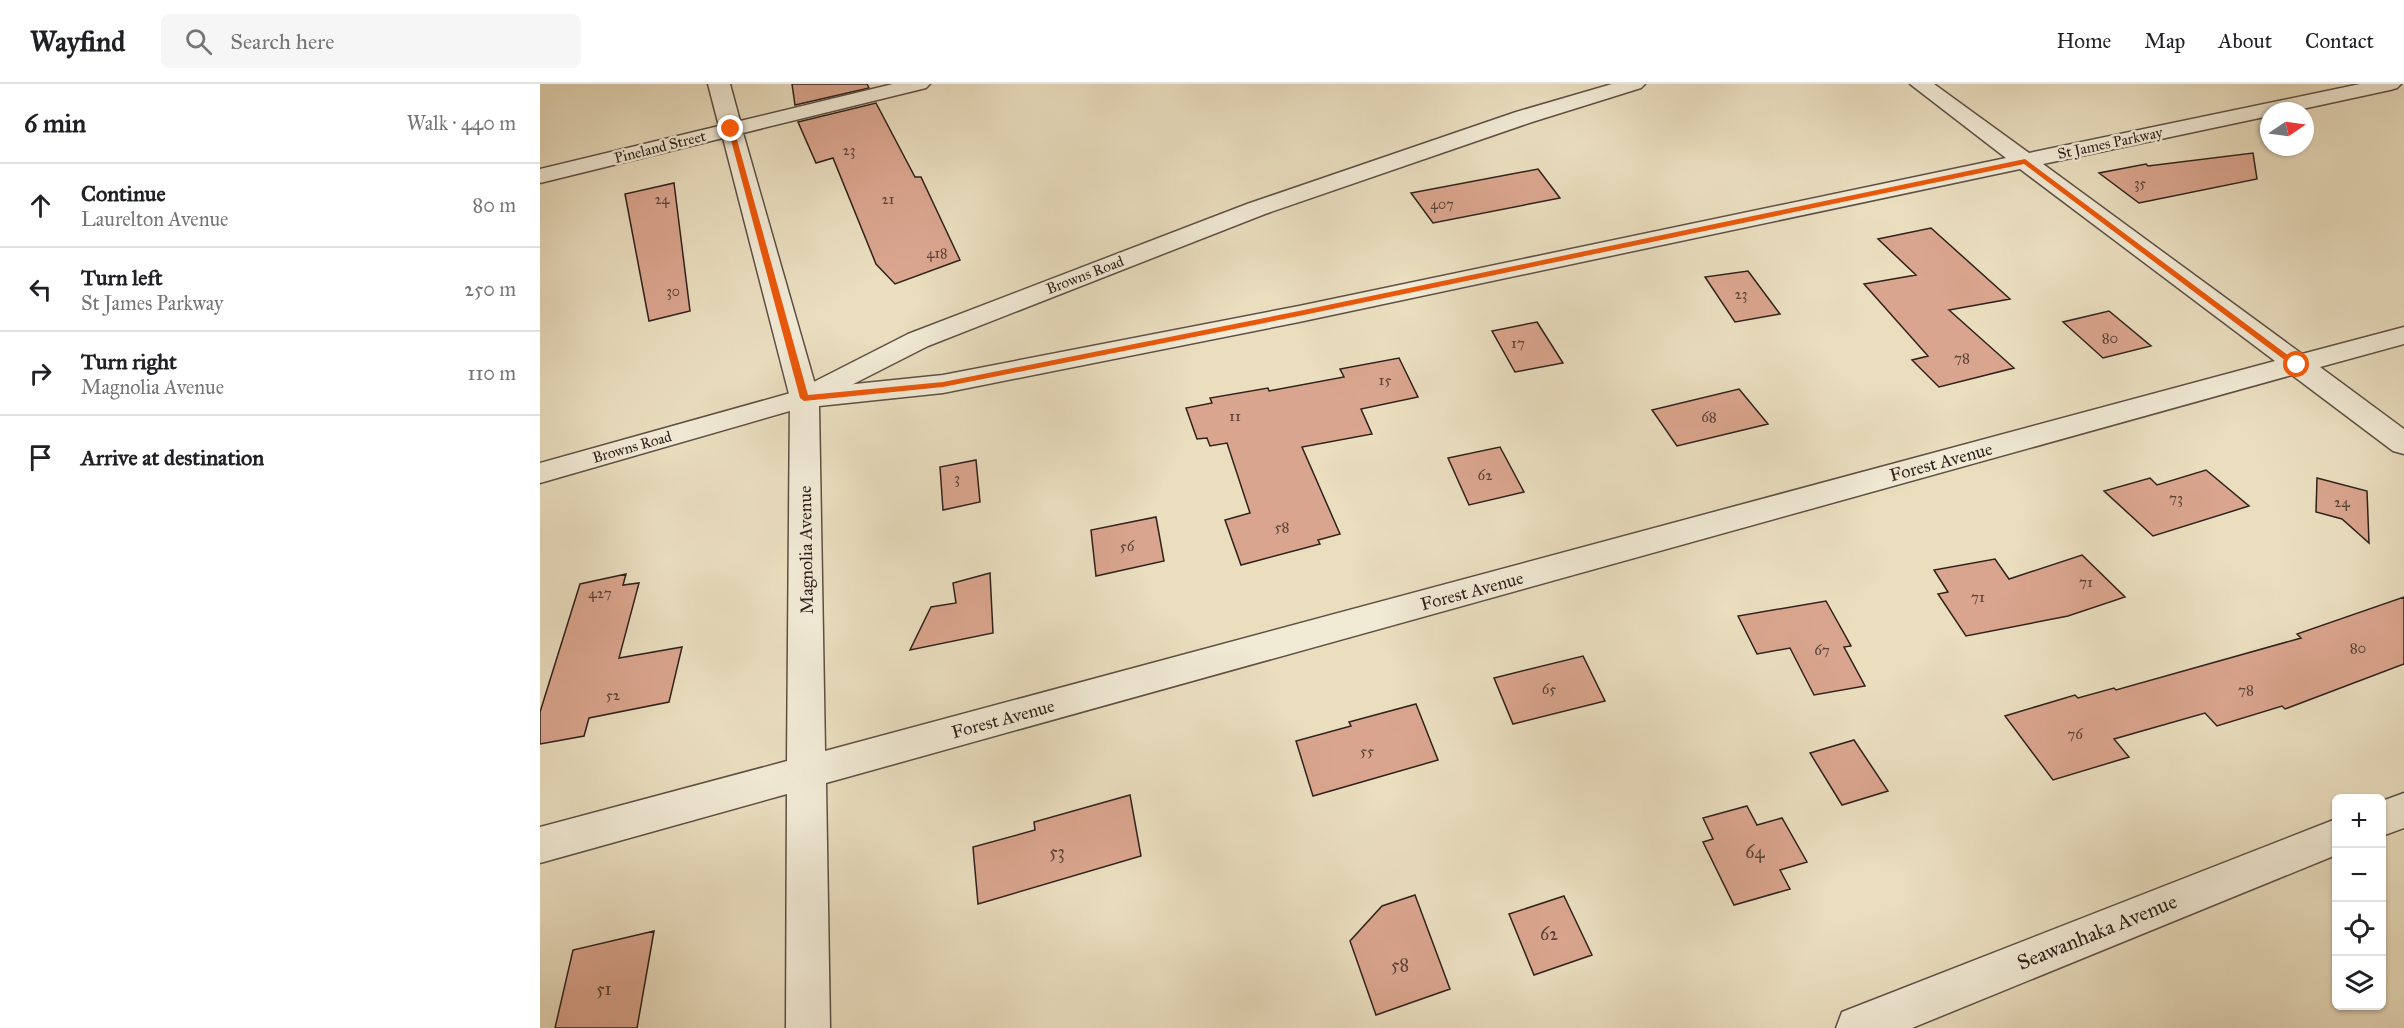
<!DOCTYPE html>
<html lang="en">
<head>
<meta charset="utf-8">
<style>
  body { margin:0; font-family:"IM FELL Great Primer",serif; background:#f6f6f6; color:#202124 }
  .controls { position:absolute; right:18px; bottom:18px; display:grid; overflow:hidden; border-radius:9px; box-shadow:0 2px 4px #0004 }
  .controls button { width:54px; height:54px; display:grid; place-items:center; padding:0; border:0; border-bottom:2px solid #e0e0e0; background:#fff; color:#202124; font:30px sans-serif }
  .compass { position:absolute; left:1720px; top:18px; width:54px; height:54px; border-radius:50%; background:#fff; box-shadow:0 2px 4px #0004; rotate:77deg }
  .stop { position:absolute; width:18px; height:18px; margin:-14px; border:4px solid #ea580c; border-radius:50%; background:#fff }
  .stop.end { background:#ea580c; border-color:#fff; box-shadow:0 2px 6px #0008 }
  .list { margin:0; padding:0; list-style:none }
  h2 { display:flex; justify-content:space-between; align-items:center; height:78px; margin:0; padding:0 24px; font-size:26px }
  h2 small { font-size:20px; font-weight:400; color:#757577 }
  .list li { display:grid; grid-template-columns:39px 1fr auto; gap:18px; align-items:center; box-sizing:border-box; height:84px; padding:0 24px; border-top:2px solid #e0e0e0 }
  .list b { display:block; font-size:22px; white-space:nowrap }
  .list p { margin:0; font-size:20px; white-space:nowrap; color:#757577 }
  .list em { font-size:20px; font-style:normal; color:#757577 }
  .icon { flex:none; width:33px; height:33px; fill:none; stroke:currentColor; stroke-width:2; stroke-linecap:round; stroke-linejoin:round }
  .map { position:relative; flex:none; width:1864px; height:944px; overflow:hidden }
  header { display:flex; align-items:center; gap:36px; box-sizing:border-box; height:84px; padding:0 30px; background:#fff; border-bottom:2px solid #e0e0e0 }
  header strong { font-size:28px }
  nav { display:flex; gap:33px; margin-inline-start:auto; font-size:21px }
  .search { width:420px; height:54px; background:#f6f6f6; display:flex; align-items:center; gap:15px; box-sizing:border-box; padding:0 21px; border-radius:9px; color:#757577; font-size:22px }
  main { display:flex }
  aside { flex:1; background:#fff }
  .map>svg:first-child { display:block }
  .building { fill:#daa58e; stroke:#2f211c; stroke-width:1.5 }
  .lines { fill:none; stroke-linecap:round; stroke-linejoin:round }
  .minor-casing { stroke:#5e5045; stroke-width:3 }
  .tertiary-casing { stroke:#5e5045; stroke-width:3 }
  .minor { fill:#f1ead5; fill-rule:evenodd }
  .tertiary { fill:#f1ead5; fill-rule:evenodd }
  .route { fill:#ea580c }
  .labels { text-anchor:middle; stroke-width:5; stroke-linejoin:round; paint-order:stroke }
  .far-number-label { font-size:14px; fill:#5a4238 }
  .far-street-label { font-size:15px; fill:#2f211c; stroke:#f1ead5 }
  .number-label { font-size:15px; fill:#5a4238 }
  .street-label { font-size:18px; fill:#2f211c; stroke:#f1ead5 }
  .near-number-label { font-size:18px; fill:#5a4238 }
  .near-street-label { font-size:21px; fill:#2f211c; stroke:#f1ead5 }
</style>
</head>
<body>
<header>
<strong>Wayfind</strong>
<div class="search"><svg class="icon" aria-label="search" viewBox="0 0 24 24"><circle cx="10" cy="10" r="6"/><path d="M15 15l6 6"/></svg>Search here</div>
<nav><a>Home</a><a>Map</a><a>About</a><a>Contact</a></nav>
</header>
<main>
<aside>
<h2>6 min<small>Walk · 440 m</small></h2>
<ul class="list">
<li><svg class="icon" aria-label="ahead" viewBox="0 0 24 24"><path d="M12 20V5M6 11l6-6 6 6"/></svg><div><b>Continue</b><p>Laurelton Avenue</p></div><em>80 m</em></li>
<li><svg class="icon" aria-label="left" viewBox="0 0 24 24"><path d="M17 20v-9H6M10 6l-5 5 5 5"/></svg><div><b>Turn left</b><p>St James Parkway</p></div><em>250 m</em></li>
<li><svg class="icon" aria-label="right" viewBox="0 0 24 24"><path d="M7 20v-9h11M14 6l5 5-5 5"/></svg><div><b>Turn right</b><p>Magnolia Avenue</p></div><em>110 m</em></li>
<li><svg class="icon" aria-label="arrive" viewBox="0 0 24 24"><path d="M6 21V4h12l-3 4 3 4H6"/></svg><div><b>Arrive at destination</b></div></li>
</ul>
</aside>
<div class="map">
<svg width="1864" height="944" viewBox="0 0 1864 944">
  <rect width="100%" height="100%" fill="#eadebf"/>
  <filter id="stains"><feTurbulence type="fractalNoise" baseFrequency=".00333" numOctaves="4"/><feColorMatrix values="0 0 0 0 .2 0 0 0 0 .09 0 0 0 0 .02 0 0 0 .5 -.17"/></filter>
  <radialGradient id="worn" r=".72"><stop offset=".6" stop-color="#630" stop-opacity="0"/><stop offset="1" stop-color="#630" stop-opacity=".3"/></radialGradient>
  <path class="building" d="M252 0H327L329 4 255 21Z
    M336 19 375 93H381L420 176 355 200 336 180 293 74 276 79 258 38Z
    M1713 69 1717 95 1599 119 1559 89 1606 80 1608 82Z
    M998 85 1020 114 893 139 871 109Z
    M134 99 150 227 109 237 85 110Z
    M1391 144 1470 215 1409 226 1474 284 1399 303 1372 276 1388 272 1324 200 1376 191 1338 155Z
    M1208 187 1240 230 1195 238 1165 193Z
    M1569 227 1611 262 1563 274 1523 238Z
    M997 238 1023 279 975 288 952 247Z
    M859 274 878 313 821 325 832 350 762 363 800 450 778 456 780 460 701 481 685 436 710 429 687 359 670 362 667 354 657 355 646 324 672 319 670 314 728 304 729 307 804 293 800 285Z
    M1199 305 1228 340 1137 362 1112 326Z
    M960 363 984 408 929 421 908 374Z
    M436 376 440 418 403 426 400 383Z
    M1666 386 1709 422 1613 452 1564 407 1610 394 1617 401Z
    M1777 394 1827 407 1829 459 1802 435 1776 428Z
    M616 433 624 477 556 492 551 446Z
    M1542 471 1585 513 1528 532 1426 552 1398 510 1408 508 1394 486 1455 475 1469 495Z
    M450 489 453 549 370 566 391 523 416 519 413 499Z
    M86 490 83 501 99 499 79 574 142 563 129 618 49 634 44 652 0 660V628L40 500Z
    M1864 513V580L1745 625 1742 622 1677 642 1665 629 1574 655 1589 673 1513 696 1465 632 1535 611 1538 614 1574 604 1576 606 1761 554 1757 550Z
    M1286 517 1311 562 1304 563 1325 602 1274 611 1250 564 1217 570 1198 532Z
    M1043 572 1065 617 973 640 954 594Z
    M876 620 898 676 773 712 756 657 811 642 809 638Z
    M1314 656 1348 707 1302 721 1270 669Z
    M590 711 601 772 438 820 433 763 495 746 494 738Z
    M1207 722 1217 741 1242 734 1267 778 1240 786 1250 805 1194 821 1163 758 1173 755 1163 734Z
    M875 811 910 905 836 931 810 857 842 822Z
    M1024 812 1052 871 994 891 969 830Z
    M114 847 97 944H15L33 866Z"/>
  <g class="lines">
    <g class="minor-casing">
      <path id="minor" d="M168 0H190L200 37 353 0H390L386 4 203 49 276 304 403 291 759 222 1466 74 1370 0H1394L1489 69 1820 0H1861L1857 4 1850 6 1753 27H1729V32L1503 80 1762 270 1864 243V260L1780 283 1864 345V370L1853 367 1752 291 286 699 290 944H246L247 710 0 779V743L247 677 250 314 183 54 0 99V85L179 42ZM1480 85 1735 277 285 667 279 322 403 309 759 238Z
        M1864 709V744L1842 752V717Z
        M1796 735V771L1372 944H1296L1302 928Z"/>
    </g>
    <g class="tertiary-casing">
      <path id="tertiary" d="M1072 0H1105L1101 4 992 38 725 130 388 262 274 320 0 399V379L254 308 368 250 707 120 976 28Z"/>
    </g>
    <use href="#minor" class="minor"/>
    <use href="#tertiary" class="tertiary"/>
  </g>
  <path class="route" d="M191 43 194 45 268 311 403 298 759 227 1485 75 1761 281 1754 283 1484 80 759 232 403 303 264 317 260 314 188 45Z"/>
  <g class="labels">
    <g class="far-number-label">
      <text x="309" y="71">23</text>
      <text x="1600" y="104">35</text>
      <text x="122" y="120">24</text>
      <text x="348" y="120">21</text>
      <text x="902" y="125">407</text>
      <text x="397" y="174">418</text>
      <text x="133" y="212">30</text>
      <text x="1201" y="215">23</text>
    </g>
    <g class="far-street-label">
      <text transform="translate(1570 59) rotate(-12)" y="5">St James Parkway</text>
      <text transform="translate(120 63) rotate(-14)" y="5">Pineland Street</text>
      <text transform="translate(545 191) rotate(-21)" y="5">Browns Road</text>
      <text transform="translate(92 363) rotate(-16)" y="5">Browns Road</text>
    </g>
    <g class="number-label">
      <text x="1570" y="259">80</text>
      <text x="978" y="264">17</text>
      <text x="1422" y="279">78</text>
      <text x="845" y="301">15</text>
      <text x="695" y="337">11</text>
      <text x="1169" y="338">68</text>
      <text x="945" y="396">62</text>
      <text x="417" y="399">3</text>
      <text x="1636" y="419">73</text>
      <text x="1802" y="423">24</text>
      <text x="742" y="448">58</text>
      <text x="587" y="467">56</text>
      <text x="1546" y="503">71</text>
      <text x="60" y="514">427</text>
      <text x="1438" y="518">71</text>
      <text x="1818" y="569">80</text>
      <text x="1282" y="571">67</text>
      <text x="1009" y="610">65</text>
      <text x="1706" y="611">78</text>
      <text x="73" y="616">52</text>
      <text x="1535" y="655">76</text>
      <text x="827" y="672">55</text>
    </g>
    <g class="street-label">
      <text transform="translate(1401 378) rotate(-15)" y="6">Forest Avenue</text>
      <text transform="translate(266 466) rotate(-91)" y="6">Magnolia Avenue</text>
      <text transform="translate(932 507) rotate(-15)" y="6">Forest Avenue</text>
      <text transform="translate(463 635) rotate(-15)" y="6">Forest Avenue</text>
    </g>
    <g class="near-number-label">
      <text x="517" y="774">53</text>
      <text x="1215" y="774">64</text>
      <text x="1009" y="856">62</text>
      <text x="860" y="887">58</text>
      <text x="64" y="911">51</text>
    </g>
    <g class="near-street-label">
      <text transform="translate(1557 848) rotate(-22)" y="7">Seawanhaka Avenue</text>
    </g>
  </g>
  <rect width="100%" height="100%" filter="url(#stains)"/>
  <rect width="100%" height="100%" fill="url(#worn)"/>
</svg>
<div class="controls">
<button>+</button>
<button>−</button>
<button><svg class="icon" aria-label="locate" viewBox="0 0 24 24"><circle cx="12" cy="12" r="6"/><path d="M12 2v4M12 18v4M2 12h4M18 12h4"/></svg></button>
<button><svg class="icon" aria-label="layers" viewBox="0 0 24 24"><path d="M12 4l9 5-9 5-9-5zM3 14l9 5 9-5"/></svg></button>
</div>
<svg class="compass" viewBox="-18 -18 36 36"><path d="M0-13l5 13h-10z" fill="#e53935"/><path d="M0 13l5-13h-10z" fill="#757577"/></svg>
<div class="stop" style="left:1757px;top:281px"></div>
<div class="stop end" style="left:191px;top:45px"></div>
</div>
</main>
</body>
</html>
